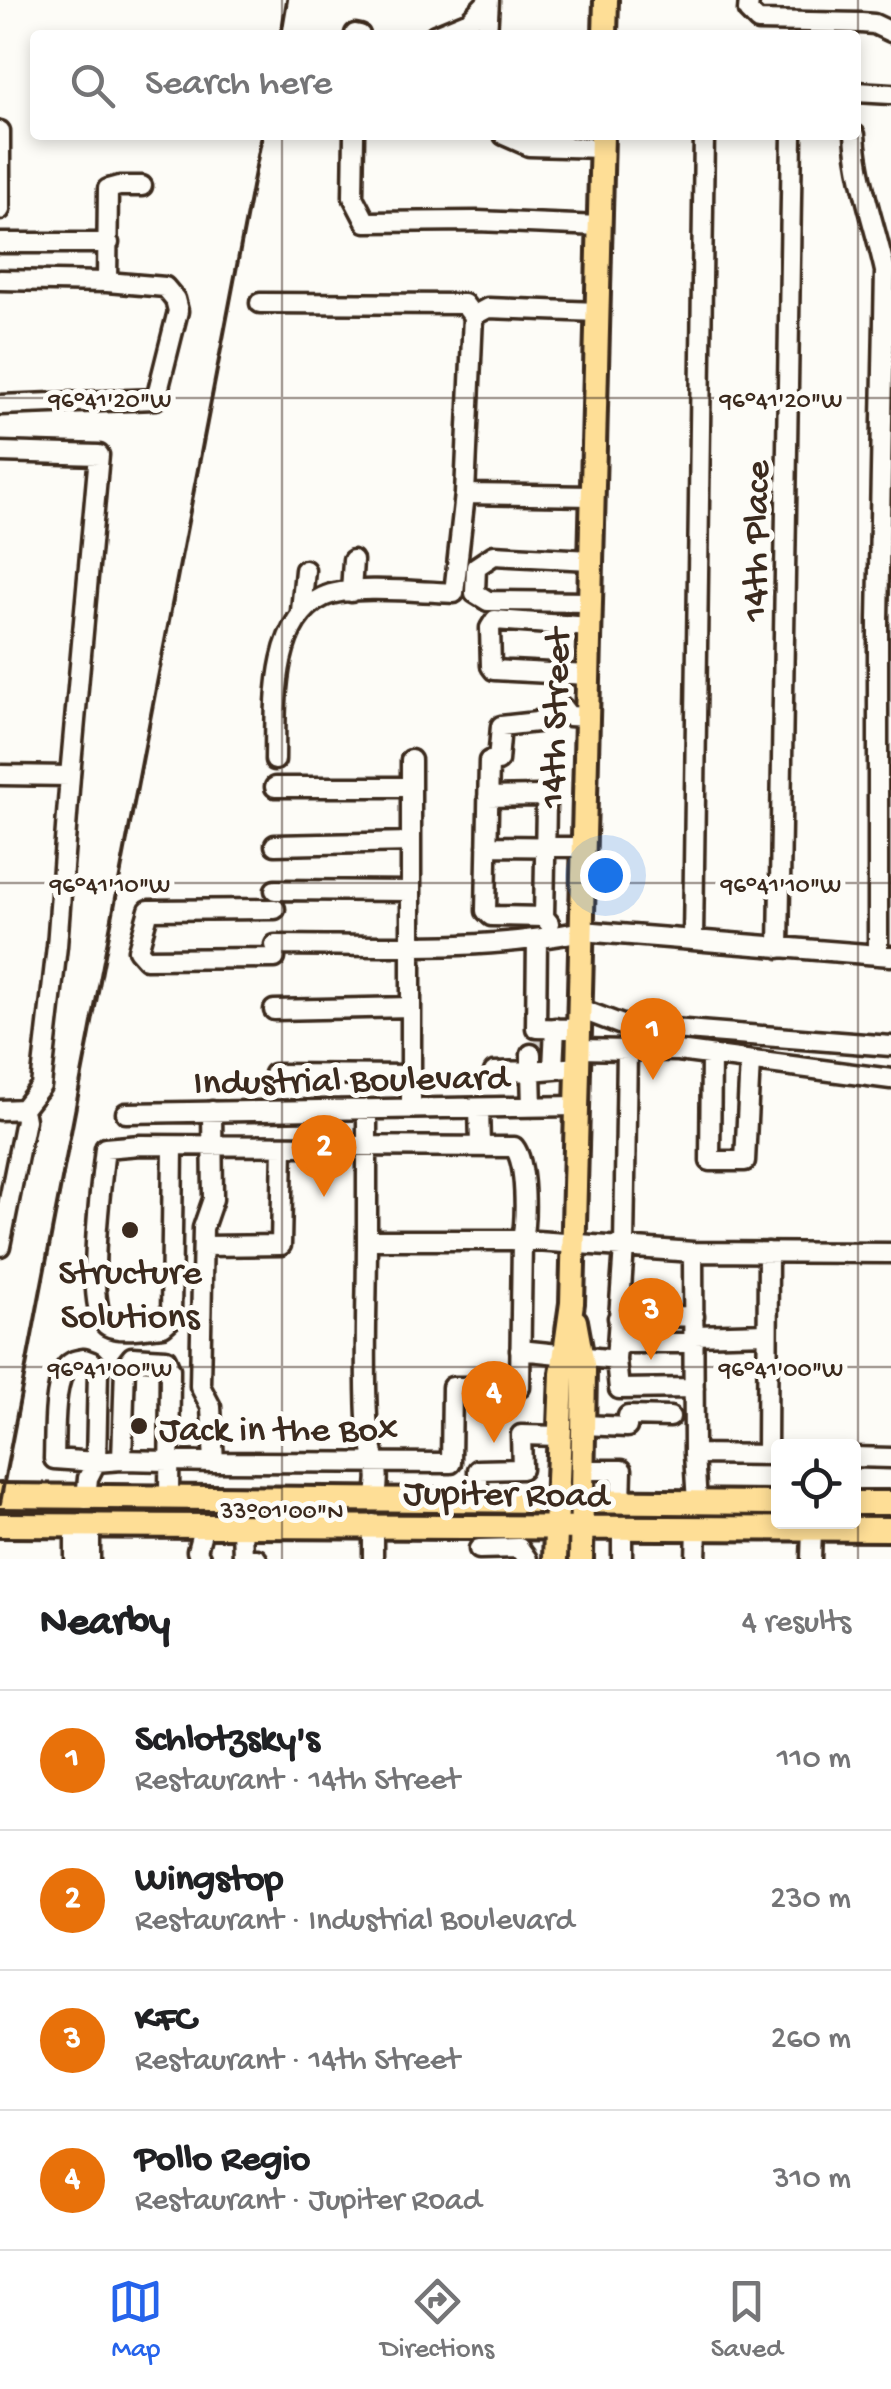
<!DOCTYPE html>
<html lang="en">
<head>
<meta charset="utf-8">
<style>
  body { margin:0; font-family:"Gochi Hand",sans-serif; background:#f2f2f2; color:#202124 }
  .controls { position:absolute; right:30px; bottom:30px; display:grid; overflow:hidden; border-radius:10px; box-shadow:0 5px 15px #0003 }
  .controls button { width:90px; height:90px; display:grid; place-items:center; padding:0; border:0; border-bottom:2px solid #e0e0e0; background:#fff; color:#202124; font:50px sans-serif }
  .you { position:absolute; left:605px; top:875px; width:35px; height:35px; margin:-25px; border:8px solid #fff; border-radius:50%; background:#1a73e8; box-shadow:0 0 0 15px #1a73e833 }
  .badge { display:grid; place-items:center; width:65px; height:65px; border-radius:50%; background:#2563eb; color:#fff; font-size:32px; font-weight:700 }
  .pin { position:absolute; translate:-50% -82px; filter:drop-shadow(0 2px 5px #0008) }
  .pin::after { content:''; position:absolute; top:52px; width:35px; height:30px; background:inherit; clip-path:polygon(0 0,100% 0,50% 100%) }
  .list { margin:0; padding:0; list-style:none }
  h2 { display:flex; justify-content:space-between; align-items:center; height:130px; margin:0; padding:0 40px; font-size:42px }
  h2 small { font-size:32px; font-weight:400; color:#757577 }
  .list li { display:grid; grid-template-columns:65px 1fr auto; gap:30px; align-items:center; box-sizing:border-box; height:140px; padding:0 40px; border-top:2px solid #e0e0e0 }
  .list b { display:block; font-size:38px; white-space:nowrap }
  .list p { margin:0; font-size:32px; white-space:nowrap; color:#757577 }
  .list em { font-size:32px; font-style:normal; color:#757577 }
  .icon { flex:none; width:55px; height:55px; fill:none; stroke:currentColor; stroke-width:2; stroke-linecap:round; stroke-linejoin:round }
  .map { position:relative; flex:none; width:891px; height:1559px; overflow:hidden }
  .search { position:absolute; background:#fff; box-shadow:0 5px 15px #0003; left:30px; right:30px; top:30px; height:110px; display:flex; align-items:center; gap:25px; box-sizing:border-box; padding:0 35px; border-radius:10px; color:#757577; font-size:38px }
  .sheet { height:690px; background:#fff }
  nav { display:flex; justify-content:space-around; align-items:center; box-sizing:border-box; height:140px; border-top:2px solid #e0e0e0; background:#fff; font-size:28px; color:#757577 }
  nav a { display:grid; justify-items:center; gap:5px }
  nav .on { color:#2563eb }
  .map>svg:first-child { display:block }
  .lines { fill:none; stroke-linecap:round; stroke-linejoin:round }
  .minor-tunnel { stroke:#d6d2cc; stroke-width:18; stroke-dasharray:18 9; stroke-linecap:butt }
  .minor-casing { stroke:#3b2a1e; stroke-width:25 }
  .major-casing { stroke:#3b2a1e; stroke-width:30 }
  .minor { stroke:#fdfcf7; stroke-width:18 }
  .major { stroke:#fede96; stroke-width:22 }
  .rail { stroke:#3b2a1e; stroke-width:4 }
  .ticks { fill:none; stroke:#3b2a1e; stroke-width:2.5; stroke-opacity:0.45 }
  .poi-dot { fill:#3b2a1e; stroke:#fdfcf7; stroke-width:4 }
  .labels { text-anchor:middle; stroke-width:10; stroke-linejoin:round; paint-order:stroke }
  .street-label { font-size:38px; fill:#3b2a1e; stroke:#fdfcf7 }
  .poi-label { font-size:38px; fill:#3b2a1e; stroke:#fdfcf7 }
  .ticks-label { font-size:25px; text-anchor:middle; fill:#3b2a1e; stroke:#fdfcf7; stroke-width:10; stroke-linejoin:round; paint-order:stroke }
</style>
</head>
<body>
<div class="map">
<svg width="891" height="1559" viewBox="0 0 891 1559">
  <rect width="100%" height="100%" fill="#fdfcf7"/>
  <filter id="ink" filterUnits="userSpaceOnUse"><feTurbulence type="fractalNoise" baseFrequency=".01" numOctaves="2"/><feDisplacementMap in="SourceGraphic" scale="20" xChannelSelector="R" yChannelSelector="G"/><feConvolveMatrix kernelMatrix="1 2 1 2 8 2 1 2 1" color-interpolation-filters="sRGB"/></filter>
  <g filter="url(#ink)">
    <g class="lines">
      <path class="minor-tunnel" d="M544 1054V1041"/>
      <g class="minor-casing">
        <path id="minor" d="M749 0 748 11 758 21 861 23 874 24 891 32
          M355 34 360 35
          M435 35 469 21 489 0
          M487 35 489 0
          M856 92 891 94
          M354 135 353 197 366 222 477 221 600 226
          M504 135 529 146 602 148
          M855 135C858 182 875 225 885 271L878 620V955
          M0 210V131
          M0 243H109
          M0 280 107 282
          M260 303 464 304 473 316
          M0 405 156 399 178 311 175 299 165 287 107 282 108 189 119 186H142
          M0 452 99 455 70 776 0 775
          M465 494 593 496
          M351 592 353 560
          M590 602 488 601 475 593 476 567 494 555 591 560
          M301 611 305 570
          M588 675 494 670 491 666 490 628 495 620 590 627
          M275 760C276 710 270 622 323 597 348 584 424 592 454 593L465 494 473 316 488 308 598 312
          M489 761 486 911 491 916 544 917
          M498 761 501 726 537 722 562 707 569 716 587 717
          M275 787H411
          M488 797 540 796 546 803 544 917 549 923
          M275 845 411 842
          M487 846 584 847
          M275 890 411 891
          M275 909 149 910 138 950 146 959 275 958
          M537 939 536 1028 579 1029
          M693 940 704 135
          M275 945C376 945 482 952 582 931L891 956
          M779 948 792 135
          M580 1009 622 1025 891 1046
          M274 1010 411 1007
          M579 1049 678 1051 891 1079
          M711 1056 710 1161H745L750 1061
          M553 1068 555 1028
          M494 1072 531 1071V1054
          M274 1074 411 1075
          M532 1107 531 1071 578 1067
          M411 1108V760
          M479 1108 480 1145
          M0 1110 23 1109
          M212 1111 213 1199 203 1228 200 1386 211 1407 214 1462 451 1463 452 1387H520L522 1240H367V1109
          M126 1113 577 1106
          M173 1147 171 1319 163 1326C148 1327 121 1333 108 1326 83 1312 102 1177 105 1148L140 1145 514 1147C527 1163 526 1219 522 1240L693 1252
          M367 1240C367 1299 364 1358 367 1417 368 1446 385 1470 374 1500
          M0 1246 25 1120 23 1109 41 1086 57 946 70 776
          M203 1246 281 1245 283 1146
          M618 1318 694 1316
          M694 1335 767 1333
          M617 1343H694
          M520 1350 616 1360 624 1247 627 1050
          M84 1359 92 1362 98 1371 96 1462 54 1459C55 1434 53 1393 64 1371 68 1362 75 1360 84 1359Z
          M616 1360 619 1389 694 1388
          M584 1425 627 1427 628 1416 670 1417
          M694 1454 697 1503
          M767 1455 768 1252
          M778 1455 694 1454 693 1252 891 1253
          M854 1457 891 1458
          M122 1460 214 1462
          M584 1470H622L621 1503
          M86 1499 88 1478 96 1462 122 1460 125 1366 132 1357 166 1359 170 1369 169 1499
          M478 1499V1470L522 1469 521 1435 560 1436
          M373 1524V1559
          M242 1526 243 1559H257
          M622 1527V1559
          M479 1549 519 1548 527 1559
          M75 1559V1535L82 1526 90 1535V1559
          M201 1559 197 1551 204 1525
          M696 1559 697 1528
          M811 1559 812 1529"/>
      </g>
      <g class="major-casing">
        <path id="major" d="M605 35 606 0
          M575 1321 584 1370 581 1559
          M0 1496 778 1503
          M854 1503H891
          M0 1525 891 1529
          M555 1559 562 1374 572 1303 602 135"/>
      </g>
      <use href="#minor" class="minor"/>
      <use href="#major" class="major"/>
      <path class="rail" d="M281 35 287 0
        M0 1503 262 135"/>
    </g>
  </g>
  <path class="ticks" d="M282 0V35M858 0V1559M282 135V1559M0 398H891M0 883H891M0 1367H891"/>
  <g class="poi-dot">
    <circle cx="130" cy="1230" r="10"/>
    <circle cx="139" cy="1426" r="10"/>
  </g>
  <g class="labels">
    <g class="street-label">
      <text transform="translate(753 541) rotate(-89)" y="13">14th Place</text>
      <text transform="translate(552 718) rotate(-88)" y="13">14th Street</text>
      <text transform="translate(351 1077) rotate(-1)" y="13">Industrial Boulevard</text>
      <text transform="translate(506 1491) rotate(1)" y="13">Jupiter Road</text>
    </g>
    <g class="poi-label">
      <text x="130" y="1282">Structure<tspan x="130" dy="44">Solutions</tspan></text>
      <text x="159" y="1439" text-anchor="start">Jack in the Box</text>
    </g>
  </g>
  <g class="ticks-label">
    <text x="110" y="407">96°41'20"W</text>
    <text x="781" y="407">96°41'20"W</text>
    <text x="781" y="892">96°41'10"W</text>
    <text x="110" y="892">96°41'10"W</text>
    <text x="110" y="1376">96°41'00"W</text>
    <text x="781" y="1376">96°41'00"W</text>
    <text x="282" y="1518">33°01'00"N</text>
  </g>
</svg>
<div class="controls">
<button><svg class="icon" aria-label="locate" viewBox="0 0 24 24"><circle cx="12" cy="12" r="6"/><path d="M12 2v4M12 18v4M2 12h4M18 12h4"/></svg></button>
</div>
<div class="you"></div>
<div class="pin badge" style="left:653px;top:1080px;background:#e8710a">1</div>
<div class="pin badge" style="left:324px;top:1197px;background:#e8710a">2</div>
<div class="pin badge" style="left:651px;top:1360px;background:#e8710a">3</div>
<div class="pin badge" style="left:494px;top:1443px;background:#e8710a">4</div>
<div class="search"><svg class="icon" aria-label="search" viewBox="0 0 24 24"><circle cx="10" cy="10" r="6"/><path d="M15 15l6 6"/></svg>Search here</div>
</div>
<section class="sheet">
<h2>Nearby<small>4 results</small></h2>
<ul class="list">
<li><span class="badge" style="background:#e8710a">1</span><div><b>Schlotzsky's</b><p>Restaurant · 14th Street</p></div><em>110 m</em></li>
<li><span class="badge" style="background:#e8710a">2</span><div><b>Wingstop</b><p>Restaurant · Industrial Boulevard</p></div><em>230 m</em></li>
<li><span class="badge" style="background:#e8710a">3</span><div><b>KFC</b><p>Restaurant · 14th Street</p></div><em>260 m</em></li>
<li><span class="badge" style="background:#e8710a">4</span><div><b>Pollo Regio</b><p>Restaurant · Jupiter Road</p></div><em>310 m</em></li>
</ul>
</section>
<nav>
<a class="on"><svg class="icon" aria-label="map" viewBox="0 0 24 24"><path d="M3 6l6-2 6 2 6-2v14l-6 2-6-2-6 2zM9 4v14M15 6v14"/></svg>Map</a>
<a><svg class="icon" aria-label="directions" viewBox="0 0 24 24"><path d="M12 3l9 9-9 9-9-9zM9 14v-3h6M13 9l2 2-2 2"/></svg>Directions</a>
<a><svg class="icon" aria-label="saved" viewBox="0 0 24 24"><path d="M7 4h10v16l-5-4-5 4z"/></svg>Saved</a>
</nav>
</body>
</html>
